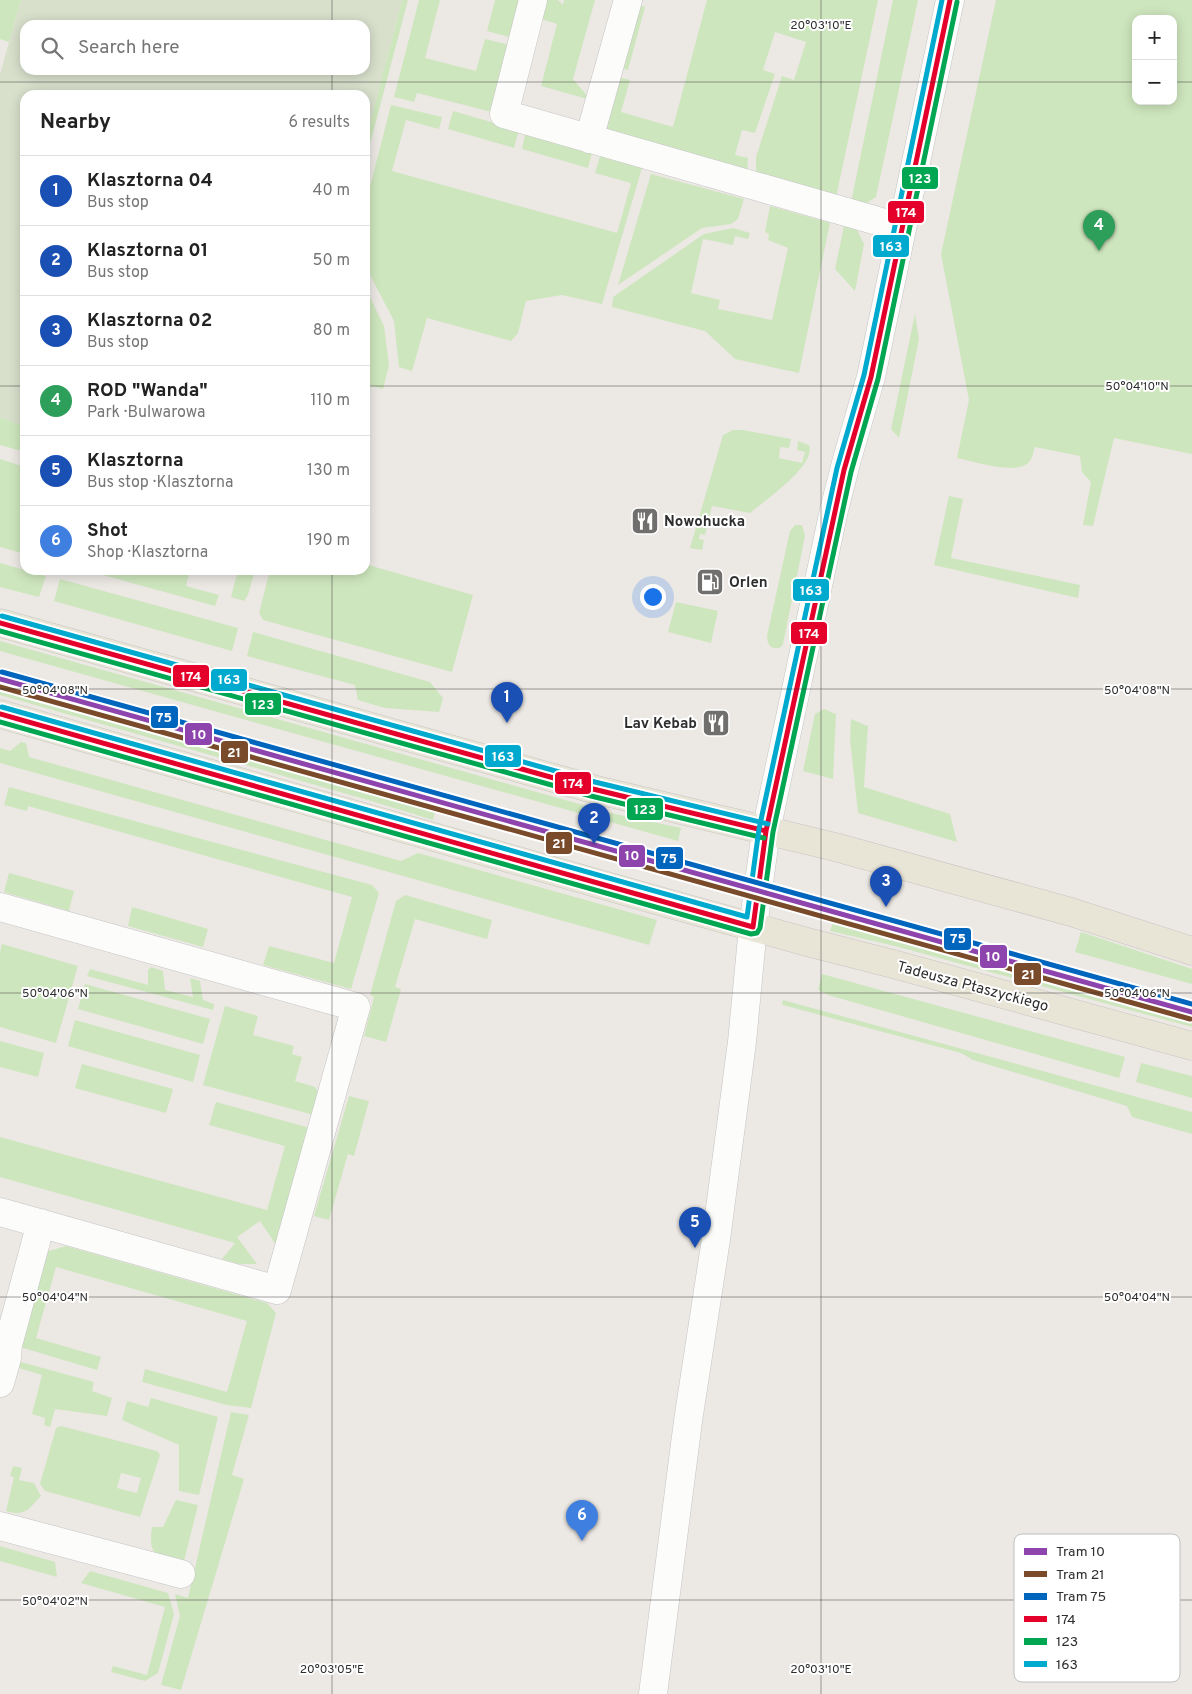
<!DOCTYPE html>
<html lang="en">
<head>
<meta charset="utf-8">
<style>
  body { margin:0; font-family:Overpass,sans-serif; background:#f6f6f6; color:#222 }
  .controls { position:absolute; right:15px; top:15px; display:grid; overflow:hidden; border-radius:10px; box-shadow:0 2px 12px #0003 }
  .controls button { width:45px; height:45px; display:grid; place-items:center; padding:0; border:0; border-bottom:1px solid #e0e0e0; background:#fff; color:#222; font:25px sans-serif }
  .you { position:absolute; left:652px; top:596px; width:18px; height:18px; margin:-12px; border:4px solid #fff; border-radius:50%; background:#1a73e8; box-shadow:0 0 0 8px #1a73e833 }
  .badge { display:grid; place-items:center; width:32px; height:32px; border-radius:50%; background:#706f6e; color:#fff; font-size:16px; font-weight:700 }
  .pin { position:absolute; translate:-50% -41px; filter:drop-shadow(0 1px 2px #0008) }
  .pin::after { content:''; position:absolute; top:26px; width:18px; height:15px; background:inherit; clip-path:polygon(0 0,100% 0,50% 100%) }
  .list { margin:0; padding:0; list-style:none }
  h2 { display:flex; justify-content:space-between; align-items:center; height:65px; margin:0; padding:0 20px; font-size:21px }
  h2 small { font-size:16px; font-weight:400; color:#767676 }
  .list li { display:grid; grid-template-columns:32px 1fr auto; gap:15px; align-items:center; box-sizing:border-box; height:70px; padding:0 20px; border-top:1px solid #e0e0e0 }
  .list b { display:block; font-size:19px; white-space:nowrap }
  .list p { margin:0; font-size:16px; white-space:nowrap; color:#767676 }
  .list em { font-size:16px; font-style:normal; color:#767676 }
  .icon { flex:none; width:28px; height:28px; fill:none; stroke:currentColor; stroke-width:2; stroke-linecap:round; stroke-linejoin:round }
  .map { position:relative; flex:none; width:1192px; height:1694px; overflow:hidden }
  .search { position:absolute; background:#fff; box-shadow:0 2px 12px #0003; left:20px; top:20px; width:350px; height:55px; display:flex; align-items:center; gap:12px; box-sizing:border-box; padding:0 18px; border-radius:15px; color:#767676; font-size:19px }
  .panel { position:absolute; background:#fff; box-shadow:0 2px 12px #0003; left:20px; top:90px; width:350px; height:485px; border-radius:15px }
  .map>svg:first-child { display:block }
  .green { fill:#cee6be; fill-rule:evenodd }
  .cemetery { fill:#d8e0cc; fill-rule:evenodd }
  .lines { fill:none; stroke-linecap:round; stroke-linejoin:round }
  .minor-casing { stroke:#c5c4c5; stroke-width:29 }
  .major-casing { stroke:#c6c5c4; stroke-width:29 }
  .minor { stroke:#fcfcfb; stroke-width:28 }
  .major { stroke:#e8e4d6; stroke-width:28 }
  .bus-1-casing { stroke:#fff; stroke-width:9 }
  .bus-2-casing { stroke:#fff; stroke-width:9 }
  .bus-3-casing { stroke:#fff; stroke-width:9 }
  .bus-1 { stroke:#e4002b; stroke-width:5 }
  .bus-2 { stroke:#00a651; stroke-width:5 }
  .bus-3 { stroke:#00a9ce; stroke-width:5 }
  .tram-1-casing { stroke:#fff; stroke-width:9 }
  .tram-2-casing { stroke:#fff; stroke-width:9 }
  .tram-3-casing { stroke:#fff; stroke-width:9 }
  .tram-1 { stroke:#8e44ad; stroke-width:5 }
  .tram-2 { stroke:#7a4b2a; stroke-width:5 }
  .tram-3 { stroke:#0065bd; stroke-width:5 }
  .ticks { fill:none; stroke:#2e2e2e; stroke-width:1; stroke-opacity:0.45 }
  .labels { text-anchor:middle; stroke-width:4; stroke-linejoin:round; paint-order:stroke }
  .poi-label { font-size:15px; font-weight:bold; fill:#2e2e2e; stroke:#fff; text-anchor:start }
  .street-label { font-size:15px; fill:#2e2e2e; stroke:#fff }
  .key { fill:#fff; stroke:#c0c0c0; stroke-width:1 }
  .key-label { font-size:14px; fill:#2e2e2e }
  .ticks-label { font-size:12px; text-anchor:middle; fill:#2e2e2e; stroke:#fff; stroke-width:4; stroke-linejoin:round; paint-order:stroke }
  .line-badge { stroke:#fff; stroke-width:2 }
  .badge-label { font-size:14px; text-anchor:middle; font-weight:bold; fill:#fff }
</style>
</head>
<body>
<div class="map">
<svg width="1192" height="1694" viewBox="0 0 1192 1694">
  <rect width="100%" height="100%" fill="#ece8e4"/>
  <path class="green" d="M0 0H21L9 42 0 39Z
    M402 0H408L365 163V142Z
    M419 0H440L425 58 476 71 485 39 510 45 492 112 417 93 414 102 394 97Z
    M495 0H523L513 38 487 31Z
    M540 0H558L563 5 564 0H595L573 79 591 100 541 86 557 24 535 17Z
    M707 0H878L835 202 756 179V157L782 76 794 80 806 42 775 32 763 70 775 74 755 133 742 130 735 155 748 158 747 178 610 136 604 125 614 76 630 80 621 112 673 127Z
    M893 0H918L876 197 865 204 851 202Z
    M996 0H1192V454L1114 438 1093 526 1083 525 1091 482 1082 472 1080 456 1035 447C1033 452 1033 458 1029 462 1017 476 973 461 957 458L969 400 941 254ZM1136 19H1173V101H1136Z
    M635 3 645 7 628 70 617 67Z
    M391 105 442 117 439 129 406 120 392 171 617 233 631 183 595 173 600 156 642 168 602 304 562 295 526 301 518 333 511 341 427 318 412 371 399 367 394 321 365 265V206Z
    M453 111 519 130 514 148 448 129Z
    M525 134 592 153 588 168 522 149Z
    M651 174 744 199 738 219 731 224 702 228 618 285Z
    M770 206 830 223 799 373 735 359 705 331 612 307 613 297 704 234 733 228 750 233 748 239 735 236 733 245 703 239 691 293 720 300 718 309 772 320 788 248 768 240 769 234 765 232Z
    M844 226 857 230 864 244 855 291 835 269Z
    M365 287 384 326 389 365 383 389 365 384Z
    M915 314 919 339 899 438 891 429Z
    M0 417 25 426V452L0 445Z
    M733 430H743L791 439 789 448 780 447 779 458 802 463 805 452 797 450 798 441 809 445C817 465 764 501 750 513L712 506 705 535 700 534 699 539 704 540 702 550 690 548 723 435Z
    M0 459 25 467V554L0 547Z
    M949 496 963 499 951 558 1080 585 1078 598 934 565Z
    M795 525H802L805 536 783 644 781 647C772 651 767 645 767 636L790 531Z
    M0 563 46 576 39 597 0 587Z
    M365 564 473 595 452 672 263 620 259 613 270 570H365Z
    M85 570H190L186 586 219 595 215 606Z
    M238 570H255L248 595 244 601 231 597Z
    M60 579 238 628 232 651 54 601Z
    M676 602 718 611 711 643 668 632Z
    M253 632 430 682 443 698 439 712 385 708 358 700 355 685 247 656Z
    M0 641 615 814 681 828 678 841 0 651Z
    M0 686 436 808 433 820 368 800 0 695Z
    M824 709 836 714 833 779 803 771 815 714Z
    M851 719 868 726 864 787 950 814 957 842 858 813 850 739Z
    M21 742 26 743 29 757 401 861 418 853 657 920 649 945 0 763V748L10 751Z
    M9 787 372 885 379 893 351 989 263 965 269 946 334 963 352 897 28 806 27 811 4 805Z
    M9 873 74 891 69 911 4 892Z
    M405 895 492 920 487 939 415 919 395 987 401 989 386 1042 364 1036 374 997 370 995 396 901Z
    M132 907 208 929 203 947 128 926Z
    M834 920 1192 1020V1027L895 946 830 931Z
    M1081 932 1192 969V984L1075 952Z
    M2 944 78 966 56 1043 0 1027V952Z
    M151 967 163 971 165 990 193 997 190 978 200 981 203 1000 214 1004 213 1010 87 976 90 969 148 985V970Z
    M822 974 1125 1057 1119 1078 828 995 818 990Z
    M85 984 210 1019 203 1044 78 1009Z
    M783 1000 1192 1112V1134L1132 1117 1127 1106 973 1060 961 1053 783 1005 782 1004Z
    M225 1006 258 1016 253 1035 294 1046 292 1054 302 1057 295 1081 315 1087 320 1095 314 1115 203 1085Z
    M75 1020 200 1055 193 1082 68 1046Z
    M0 1041 44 1053 38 1077 0 1067Z
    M1141 1063 1192 1076V1098L1136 1082Z
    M82 1064 173 1089 166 1113 75 1088Z
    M349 1096 369 1101 354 1156 348 1154 329 1220 314 1216Z
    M216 1102 310 1128 276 1245 260 1221 237 1237 257 1264H239L222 1259 235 1243 0 1177V1137L267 1210 285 1146 209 1125Z
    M66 1246 267 1303 276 1313 251 1408 227 1405 142 1382 145 1369 227 1392 247 1321 56 1267 36 1338 101 1357 97 1370 20 1347 46 1252Z
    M21 1362 94 1382 92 1391 112 1398 107 1416 55 1409 50 1427 44 1425 45 1418 32 1414 42 1375 19 1368Z
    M151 1398 218 1417 199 1495 179 1491V1445L122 1420 127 1401 148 1407Z
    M231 1412 249 1415 232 1475 244 1479 181 1690 161 1685 180 1616 175 1594 188 1598Z
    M61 1426 157 1451 160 1455 140 1517 45 1491 40 1484 56 1428ZM121 1473 141 1478 137 1493 117 1488Z
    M13 1466 22 1468 19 1480 34 1483 41 1496C29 1509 25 1517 6 1511L14 1477 10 1476Z
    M176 1500 198 1505 184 1561C158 1555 147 1558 152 1527H163Z
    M0 1546 55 1562 57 1577 0 1561Z
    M90 1571 168 1593 174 1614 158 1673 145 1681 111 1672 113 1666 147 1675 165 1607 81 1583Z"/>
  <path class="cemetery" d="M21 0H402L365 142V95H25V426L0 417V74ZM25 25H365V70H25Z"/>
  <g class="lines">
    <g class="minor-casing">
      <path id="minor" d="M533 0 504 114 902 228
        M589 139 628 0
        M0 907 356 1007 277 1290 0 1212
        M0 1383 7 1358 8 1345 41 1223
        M0 1526 181 1574
        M653 1694 688 1421 716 1239 742 1042 753 927 766 831 834 510 847 459 871 377 950 0"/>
    </g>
    <g class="major-casing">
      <path id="major" d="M0 623 593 789 835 847 1071 912 1192 951
        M0 714 663 902 811 943 893 964 1192 1046"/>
    </g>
    <use href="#minor" class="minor"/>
    <use href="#major" class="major"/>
    <g class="bus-1-casing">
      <path id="bus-1" d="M0 623 593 789 766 831
        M0 714 753 927 766 831 844 470 871 377 950 0"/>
    </g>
    <g class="bus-2-casing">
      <path id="bus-2" d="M0 631 591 796 764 838
        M0 722 751 934 757 933 760 928 773 832 851 472 878 379 957 2"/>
    </g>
    <g class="bus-3-casing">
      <path id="bus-3" d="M2 616 595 782 768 824
        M2 707 747 917 759 829 837 468 864 375 942 0"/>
    </g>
    <use href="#bus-1" class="bus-1"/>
    <use href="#bus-2" class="bus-2"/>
    <use href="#bus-3" class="bus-3"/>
    <g class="tram-1-casing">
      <path id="tram-1" d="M0 679 1192 1012"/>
    </g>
    <g class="tram-2-casing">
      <path id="tram-2" d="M0 687 1190 1019"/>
    </g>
    <g class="tram-3-casing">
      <path id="tram-3" d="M2 672 1192 1004"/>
    </g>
    <use href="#tram-1" class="tram-1"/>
    <use href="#tram-2" class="tram-2"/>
    <use href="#tram-3" class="tram-3"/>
  </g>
  <path class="ticks" d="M332 0V25M821 0V1694M332 70V95M0 82H1136M1173 82H1192M0 386H25M365 386H1192M332 570V1694M0 689H1192M0 993H1192M0 1297H1192M0 1600H1192"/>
  <defs>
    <g id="restaurant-square" transform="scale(1.4375)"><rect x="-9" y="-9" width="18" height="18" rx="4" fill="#706f6e" stroke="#fff"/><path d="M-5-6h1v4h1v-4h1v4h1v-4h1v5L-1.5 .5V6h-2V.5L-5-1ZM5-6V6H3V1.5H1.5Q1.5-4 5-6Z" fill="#fff"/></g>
    <g id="fuel-square" transform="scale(1.4375)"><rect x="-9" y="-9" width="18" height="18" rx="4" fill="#706f6e" stroke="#fff"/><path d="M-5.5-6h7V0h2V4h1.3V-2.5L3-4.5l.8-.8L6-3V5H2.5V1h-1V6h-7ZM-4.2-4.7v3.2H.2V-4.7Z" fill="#fff"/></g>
  </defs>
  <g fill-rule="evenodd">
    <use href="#restaurant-square" x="645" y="521"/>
    <use href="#fuel-square" x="710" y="582"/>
    <use href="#restaurant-square" x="716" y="723"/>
  </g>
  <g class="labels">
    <g class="poi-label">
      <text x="664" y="526">Nowohucka</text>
      <text x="729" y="587">Orlen</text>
      <text x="697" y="728" text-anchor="end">Lav Kebab</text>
    </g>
    <g class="street-label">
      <text transform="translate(973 986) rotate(15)" y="5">Tadeusza Ptaszyckiego</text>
    </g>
  </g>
  <rect x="1014" y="1534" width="166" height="148" rx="8" class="key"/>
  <rect x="1024" y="1548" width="23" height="7" fill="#8e44ad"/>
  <rect x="1024" y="1571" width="23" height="6" fill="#7a4b2a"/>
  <rect x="1024" y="1593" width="23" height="7" fill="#0065bd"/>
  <rect x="1024" y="1616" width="23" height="6" fill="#e4002b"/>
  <rect x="1024" y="1638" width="23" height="7" fill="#00a651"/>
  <rect x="1024" y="1661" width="23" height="6" fill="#00a9ce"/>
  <g class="key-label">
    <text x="1056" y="1556">Tram 10</text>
    <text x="1056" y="1579">Tram 21</text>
    <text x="1056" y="1601">Tram 75</text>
    <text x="1056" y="1624">174</text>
    <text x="1056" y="1646">123</text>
    <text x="1056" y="1669">163</text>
  </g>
  <g class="ticks-label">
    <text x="821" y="29">20°03'10"E</text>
    <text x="1137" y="390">50°04'10"N</text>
    <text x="55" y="694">50°04'08"N</text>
    <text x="1137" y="694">50°04'08"N</text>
    <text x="55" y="997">50°04'06"N</text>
    <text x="1137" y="997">50°04'06"N</text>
    <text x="55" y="1301">50°04'04"N</text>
    <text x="1137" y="1301">50°04'04"N</text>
    <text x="55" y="1605">50°04'02"N</text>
    <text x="332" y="1673">20°03'05"E</text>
    <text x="821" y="1673">20°03'10"E</text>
  </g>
  <g class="line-badge">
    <rect x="901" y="166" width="38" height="24" rx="5" fill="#00a651"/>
    <rect x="887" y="200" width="38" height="24" rx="5" fill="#e4002b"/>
    <rect x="872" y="234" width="38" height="24" rx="5" fill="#00a9ce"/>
    <rect x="792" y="578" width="38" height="24" rx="5" fill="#00a9ce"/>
    <rect x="790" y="621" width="38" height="24" rx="5" fill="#e4002b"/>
    <rect x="172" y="664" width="38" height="24" rx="5" fill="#e4002b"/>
    <rect x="210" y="668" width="38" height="24" rx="5" fill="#00a9ce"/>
    <rect x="244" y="692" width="38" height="24" rx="5" fill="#00a651"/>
    <rect x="150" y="705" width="29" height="24" rx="5" fill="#0065bd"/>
    <rect x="184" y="722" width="29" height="24" rx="5" fill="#8e44ad"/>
    <rect x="220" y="740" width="29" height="24" rx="5" fill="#7a4b2a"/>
    <rect x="484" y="744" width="38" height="24" rx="5" fill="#00a9ce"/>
    <rect x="554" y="771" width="38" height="24" rx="5" fill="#e4002b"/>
    <rect x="626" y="797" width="38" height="24" rx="5" fill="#00a651"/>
    <rect x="545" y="831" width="28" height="24" rx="5" fill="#7a4b2a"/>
    <rect x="618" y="844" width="28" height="24" rx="5" fill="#8e44ad"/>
    <rect x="655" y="846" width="29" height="24" rx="5" fill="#0065bd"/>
    <rect x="943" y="927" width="29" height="24" rx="5" fill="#0065bd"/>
    <rect x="979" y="944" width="29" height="25" rx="5" fill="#8e44ad"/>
    <rect x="1013" y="962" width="29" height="24" rx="5" fill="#7a4b2a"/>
  </g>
  <g class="badge-label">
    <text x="920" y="183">123</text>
    <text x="906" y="217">174</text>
    <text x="891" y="251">163</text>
    <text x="811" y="595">163</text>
    <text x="809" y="638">174</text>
    <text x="191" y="681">174</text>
    <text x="229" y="684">163</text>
    <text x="263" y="709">123</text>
    <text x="164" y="722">75</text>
    <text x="199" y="739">10</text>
    <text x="234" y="757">21</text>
    <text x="503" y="761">163</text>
    <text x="573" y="788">174</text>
    <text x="645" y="814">123</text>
    <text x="559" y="848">21</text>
    <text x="632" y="860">10</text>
    <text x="669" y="863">75</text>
    <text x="958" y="943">75</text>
    <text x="993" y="961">10</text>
    <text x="1028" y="979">21</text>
  </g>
</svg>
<div class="controls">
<button>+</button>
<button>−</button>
</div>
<div class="you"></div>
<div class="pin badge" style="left:507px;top:723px;background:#1a4fb4">1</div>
<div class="pin badge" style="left:594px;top:844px;background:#1a4fb4">2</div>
<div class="pin badge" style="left:886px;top:907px;background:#1a4fb4">3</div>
<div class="pin badge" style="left:1099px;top:251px;background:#2e9e5b">4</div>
<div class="pin badge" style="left:695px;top:1248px;background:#1a4fb4">5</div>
<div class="pin badge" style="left:582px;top:1541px;background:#3f7fe0">6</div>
<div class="search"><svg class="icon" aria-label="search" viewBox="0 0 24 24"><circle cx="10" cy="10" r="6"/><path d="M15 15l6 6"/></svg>Search here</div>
<section class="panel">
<h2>Nearby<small>6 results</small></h2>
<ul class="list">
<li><span class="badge" style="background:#1a4fb4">1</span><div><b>Klasztorna 04</b><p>Bus stop</p></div><em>40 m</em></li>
<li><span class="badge" style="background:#1a4fb4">2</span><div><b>Klasztorna 01</b><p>Bus stop</p></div><em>50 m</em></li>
<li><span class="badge" style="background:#1a4fb4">3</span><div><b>Klasztorna 02</b><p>Bus stop</p></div><em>80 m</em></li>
<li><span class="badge" style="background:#2e9e5b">4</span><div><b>ROD &quot;Wanda&quot;</b><p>Park · Bulwarowa</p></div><em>110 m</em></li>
<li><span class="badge" style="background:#1a4fb4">5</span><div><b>Klasztorna</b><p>Bus stop · Klasztorna</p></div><em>130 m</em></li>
<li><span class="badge" style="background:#3f7fe0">6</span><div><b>Shot</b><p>Shop · Klasztorna</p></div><em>190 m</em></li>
</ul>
</section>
</div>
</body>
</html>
